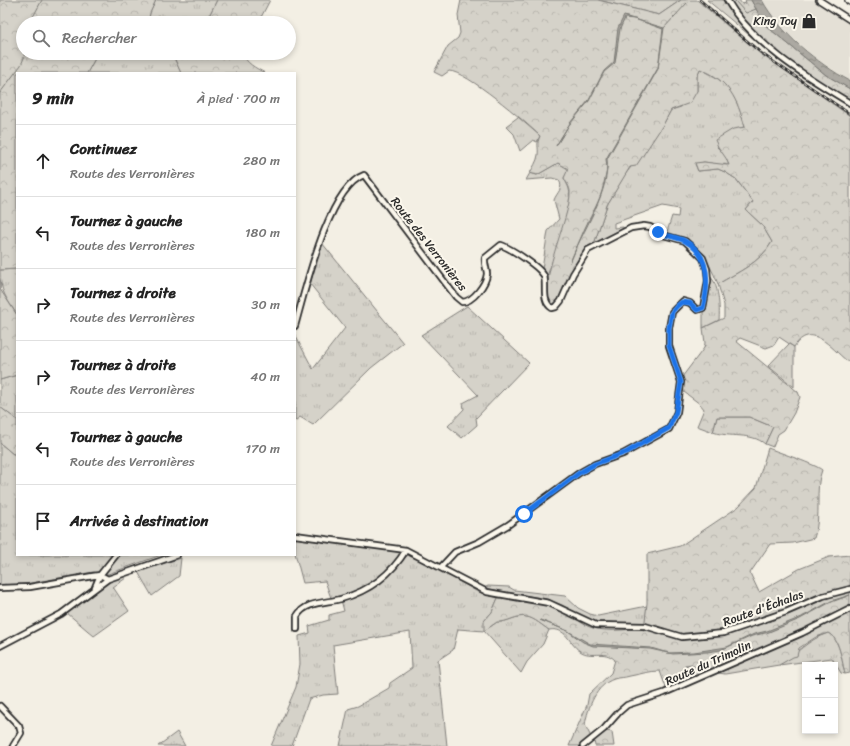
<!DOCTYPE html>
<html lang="fr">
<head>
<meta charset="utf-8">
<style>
  body { margin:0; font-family:Sriracha,sans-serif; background:#f2f2f2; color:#222 }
  .controls { position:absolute; right:12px; bottom:12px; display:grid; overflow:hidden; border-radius:0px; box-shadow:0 2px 6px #0003 }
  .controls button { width:36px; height:36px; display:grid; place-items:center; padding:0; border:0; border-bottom:1px solid #e0e0e0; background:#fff; color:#222; font:20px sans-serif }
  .stop { position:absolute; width:12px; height:12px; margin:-9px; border:3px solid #1a73e8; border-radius:50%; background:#fff }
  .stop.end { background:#1a73e8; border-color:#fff; box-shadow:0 1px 4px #0008 }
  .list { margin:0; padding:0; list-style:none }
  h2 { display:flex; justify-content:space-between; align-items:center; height:52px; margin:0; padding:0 16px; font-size:17px }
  h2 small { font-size:13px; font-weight:400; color:#767676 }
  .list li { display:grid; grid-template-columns:26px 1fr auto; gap:12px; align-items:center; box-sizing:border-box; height:72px; padding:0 16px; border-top:1px solid #e0e0e0 }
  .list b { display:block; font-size:15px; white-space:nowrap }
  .list p { margin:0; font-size:13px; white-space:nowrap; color:#767676 }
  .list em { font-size:13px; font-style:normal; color:#767676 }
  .icon { flex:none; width:22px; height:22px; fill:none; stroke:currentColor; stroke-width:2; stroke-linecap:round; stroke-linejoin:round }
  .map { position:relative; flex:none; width:850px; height:746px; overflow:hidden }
  .search { position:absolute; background:#fff; box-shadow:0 2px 6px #0003; left:16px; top:16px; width:280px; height:44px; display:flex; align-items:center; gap:10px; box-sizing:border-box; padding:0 14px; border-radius:22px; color:#767676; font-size:15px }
  .panel { position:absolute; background:#fff; box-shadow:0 2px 6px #0003; left:16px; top:72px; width:280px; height:484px; border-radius:0px }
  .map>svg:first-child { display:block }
  .built { fill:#e4e0d6 }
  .grass { fill:url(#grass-tufts); stroke:#807e7a }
  .forest { fill:url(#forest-crowns); stroke:#807e7a }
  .water { fill:url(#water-ripples); stroke:#787772 }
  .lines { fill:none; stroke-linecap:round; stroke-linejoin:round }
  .stream { stroke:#787772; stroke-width:1 }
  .minor-casing { stroke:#2b2b2b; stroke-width:8 }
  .highway-casing { stroke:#2b2b2b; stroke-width:10 }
  .minor { stroke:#fbf7ec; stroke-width:4.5 }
  .highway { stroke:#fbf7ec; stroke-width:7 }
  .rail-casing { stroke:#2b2b2b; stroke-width:2.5 }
  .rail { stroke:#fbf7ec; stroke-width:1; stroke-dasharray:3; stroke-linecap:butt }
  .route { stroke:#1a73e8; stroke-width:5 }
  .labels { text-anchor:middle; stroke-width:4; stroke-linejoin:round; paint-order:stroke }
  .poi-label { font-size:12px; fill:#2b2b2b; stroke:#fbf7ec; text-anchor:end }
  .street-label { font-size:12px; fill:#2b2b2b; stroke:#fbf7ec }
</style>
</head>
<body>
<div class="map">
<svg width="850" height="746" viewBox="0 0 850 746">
  <defs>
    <pattern id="grass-tufts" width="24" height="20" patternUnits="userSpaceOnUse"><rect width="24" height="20" fill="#d5d2c9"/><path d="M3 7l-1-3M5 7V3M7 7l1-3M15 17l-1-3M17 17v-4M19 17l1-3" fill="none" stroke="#b7b4ad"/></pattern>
    <pattern id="forest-crowns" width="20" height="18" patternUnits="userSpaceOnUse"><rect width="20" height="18" fill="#d5d2c9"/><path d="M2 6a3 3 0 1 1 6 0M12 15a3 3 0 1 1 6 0" fill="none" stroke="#b7b4ad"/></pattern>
    <pattern id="water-ripples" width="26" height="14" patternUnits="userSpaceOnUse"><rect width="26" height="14" fill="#aca9a2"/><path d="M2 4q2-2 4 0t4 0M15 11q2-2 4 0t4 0" fill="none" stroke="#8c8a84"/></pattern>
  </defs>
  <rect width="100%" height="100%" fill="#f3efe4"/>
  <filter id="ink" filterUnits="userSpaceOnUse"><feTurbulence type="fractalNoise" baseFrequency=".025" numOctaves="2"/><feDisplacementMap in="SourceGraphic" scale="8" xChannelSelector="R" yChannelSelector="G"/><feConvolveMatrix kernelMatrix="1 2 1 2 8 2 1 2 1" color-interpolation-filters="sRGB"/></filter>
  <g filter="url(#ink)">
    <path class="built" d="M762 0H814L850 24V81L815 58 777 24Z"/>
    <path class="grass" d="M156 0H217L207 20 166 18 164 23H148L150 13Z
      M598 0H681L659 15Z
      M98 53H172L181 73H87Z
      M700 69C731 83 736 96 745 127L739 128 717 147 726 156 729 166 704 162 695 164 698 171 718 169 725 172 736 179 753 202 746 210 762 225 772 242C760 263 738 272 718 284 707 257 695 240 666 235L672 216 678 217 679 209 663 206 614 223V228L623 227 624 229 594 244 607 205 624 176 663 125 671 110 681 107 697 91V76Z
      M518 117 540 136 537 142 533 140 520 151 514 134 506 126Z
      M558 163 569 169 564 178C565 181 568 185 569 189 574 204 552 260 547 277L542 269 548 231 559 219 554 200C557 192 564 189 559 180L552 178 526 180 530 173 537 175Z
      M322 243 403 343 371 368 313 425 300 417 295 421V335L313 369 345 328 310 284Z
      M17 269V315C6 297 0 292 0 270Z
      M709 276C719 281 720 310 719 320L703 328V313Z
      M467 306 529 363 476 418 477 425 462 438 448 426 464 409 463 403 478 395 421 335Z
      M789 344 794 347V387L768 366Z
      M17 375V420L0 407V380Z
      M717 417H749L773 427 765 444C751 432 729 438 713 432Z
      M0 443 13 454 17 453V555H161L108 574 93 572 19 585H0Z
      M295 538 392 550 401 553C392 578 355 592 331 598L325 581 303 583 295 553Z
      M408 555 438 569 476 591 498 598 492 612 484 621 490 627 497 622C507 623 517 614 527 617 534 618 543 626 549 630L543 644 527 662 521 673 484 631 458 629 453 650 438 660 447 746H340L348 709 358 706 389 688 390 683 412 668 410 632 333 645 338 694 323 695 309 699 292 746H271L296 687 300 664 299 636 310 633 309 626 329 620V615L344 611 341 600 368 590 384 580Z
      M181 558 179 576 152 596 138 572Z
      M123 574 126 578 113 587 129 611 94 636 67 613 98 588Z
      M488 586 509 587 514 590 565 596 578 608 590 614 598 616 647 606 645 624H606L594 622 562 605 546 599 484 588Z
      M828 633C840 638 842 662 845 674L841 673 832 658 779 665C797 654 807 640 828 633Z
      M692 664 695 667 706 666 712 668 675 685C677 674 680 665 692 664Z
      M177 732 185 746H158Z"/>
    <path class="forest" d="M0 0H156L150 13 148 23H23V53H98L87 73H17V269L0 270Z
      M217 0H270L258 23H164L166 18 207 20Z
      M461 0H598L659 15 681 0H697L755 49 850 116V362L847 361C831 348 811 320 794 347L779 337 774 345 766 348 740 338 736 341 798 392 800 397 794 413 784 430 778 434 773 447 765 444 773 427 749 417H717L713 432 697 426 704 409 700 404 684 392 682 377 704 348 705 343 703 328 724 318V305L718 284C738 272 760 263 772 242L762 225 746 210 753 202 736 179 725 172 718 169 698 171 695 163 704 162 729 165C726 155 718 150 715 140L733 129 745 127C737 99 729 80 700 69L697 76V91L690 103 671 110 663 125 636 166 630 167 607 205 594 244 583 253 577 262 559 300 552 305C534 289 571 217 570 192 570 187 566 182 564 178L568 169 558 163 537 175 530 173C533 167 537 162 538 155 539 146 536 145 540 136 526 122 466 71 449 71L442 76 434 72 448 46 458 38 460 33 458 15Z
      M707 0H739L742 4 746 3 745 0H751L765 25 826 75 850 89V101L790 63 767 43 754 39Z
      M172 53H243C245 63 256 68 265 73H181Z
      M0 280V289L17 315V375L0 380Z
      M0 407 17 420V453L13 454 0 443Z
      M768 448C778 452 817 465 822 470 814 489 822 517 814 538L793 543 770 544 750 573 759 592 799 569 829 557 850 555V673L845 674C842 662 840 638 828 633L816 637 799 648 797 656 793 657 779 665 725 674 719 673 706 666 694 667 692 664 685 665 677 677 675 685 666 688 660 671C649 671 641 674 630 676 624 678 619 677 614 679 596 685 588 707 585 725L591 737 581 746H569L587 705 589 694 611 673 615 660C604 649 591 659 580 651 568 643 567 627 549 630 543 626 534 618 527 617 517 614 507 623 497 622L484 631V621L492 612 498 598C519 597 548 601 567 612 576 618 582 625 593 628 601 630 611 631 620 630 629 630 635 627 644 630L647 603V554L680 546 738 507 756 488Z
      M606 731 612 732 614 746H595L594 741Z"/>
    <path class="water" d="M751 0H762C780 33 817 63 850 81V89L826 75 765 25Z
      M624 16 664 28 658 69 607 159C608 169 606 174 604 183 600 202 593 211 585 228 580 240 575 251 570 263 581 232 612 190 606 159L658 68 663 29 635 19 625 18 620 29 615 63 604 72 589 101 569 125 556 146 570 123 589 100 604 71 614 62 618 28Z
      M850 595 829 603 800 619 769 632 752 636 721 650 707 652 673 654 650 649 593 646 583 642 568 631 540 620 568 631 590 644 651 648 668 653 694 652 727 647 754 634 767 631 802 617 831 601Z"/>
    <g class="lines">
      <path class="stream" d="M734 0 746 13 756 9
        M32 23 34 15 42 0
        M663 29 687 3
        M0 93 21 65 26 53"/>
      <g class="minor-casing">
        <path id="minor" d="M727 0C753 45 807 77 850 103
          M819 0 850 20
          M295 326C305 291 328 188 364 175L456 297 462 302C473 302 486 284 487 274 487 269 484 264 485 258L501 245C510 248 540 267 544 276 547 286 541 301 552 308L556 307 561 301 573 274 588 250 631 228 644 226 650 227 663 235 685 241 703 258 707 269 708 281 703 308 697 310 690 303 683 301 672 312 669 328V346L681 382 677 412 669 429 623 454 595 464 579 473 508 525 479 542 455 552 441 567
          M295 535 406 550 487 592 549 603 596 625 645 626 682 637 724 633 786 612 823 596 850 589
          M95 587 100 575 116 555
          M0 588 30 587 93 576 100 575 108 579
          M297 629V616C306 601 326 603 341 599 369 591 391 575 406 550
          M0 646 61 614 108 579 177 555
          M0 706 19 726 21 733 13 746
          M583 746 604 729 619 712 627 705 664 693 802 633 850 609"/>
      </g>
      <g class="highway-casing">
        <path id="highway" d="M849 0 850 1"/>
      </g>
      <use href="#minor" class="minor"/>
      <use href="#highway" class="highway"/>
      <g class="rail-casing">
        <path id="rail" d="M700 0 761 53 850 114"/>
      </g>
      <use href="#rail" class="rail"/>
    </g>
  </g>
  <g class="lines" filter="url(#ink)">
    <path class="route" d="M524 514 579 473 595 464 627 452 669 428 676 412 681 382 669 346V328L672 312 677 306 682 302 690 303 697 310 703 308C709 284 711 255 685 241 677 237 666 236 658 232"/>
  </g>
  <defs>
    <g id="shop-bare" transform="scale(1.2)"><path d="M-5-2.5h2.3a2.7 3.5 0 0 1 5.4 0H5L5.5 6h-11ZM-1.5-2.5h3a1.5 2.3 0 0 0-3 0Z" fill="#2b2b2b" stroke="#fbf7ec" stroke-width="2.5" paint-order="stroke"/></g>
  </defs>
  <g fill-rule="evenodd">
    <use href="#shop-bare" x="809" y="21"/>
  </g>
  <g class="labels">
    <g class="poi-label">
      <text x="797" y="25">King Toy</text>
    </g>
    <g class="street-label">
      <text transform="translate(429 244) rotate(52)" y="4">Route des Verronières</text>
      <text transform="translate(763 608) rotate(-20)" y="4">Route d'Échalas</text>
      <text transform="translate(708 663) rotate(-24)" y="4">Route du Trimolin</text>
    </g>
  </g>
</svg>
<div class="controls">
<button>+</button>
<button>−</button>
</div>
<div class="stop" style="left:524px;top:514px"></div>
<div class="stop end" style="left:658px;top:232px"></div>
<div class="search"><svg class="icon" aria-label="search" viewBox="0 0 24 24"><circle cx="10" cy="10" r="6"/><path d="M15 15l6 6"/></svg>Rechercher</div>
<section class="panel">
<h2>9 min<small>À pied · 700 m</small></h2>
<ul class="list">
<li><svg class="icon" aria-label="ahead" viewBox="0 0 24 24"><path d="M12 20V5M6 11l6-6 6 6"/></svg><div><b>Continuez</b><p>Route des Verronières</p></div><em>280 m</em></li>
<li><svg class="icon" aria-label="left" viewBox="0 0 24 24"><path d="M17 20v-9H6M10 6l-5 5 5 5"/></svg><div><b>Tournez à gauche</b><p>Route des Verronières</p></div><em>180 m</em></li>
<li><svg class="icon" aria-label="right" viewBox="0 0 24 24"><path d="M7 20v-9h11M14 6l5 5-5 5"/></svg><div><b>Tournez à droite</b><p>Route des Verronières</p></div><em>30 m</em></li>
<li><svg class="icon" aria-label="right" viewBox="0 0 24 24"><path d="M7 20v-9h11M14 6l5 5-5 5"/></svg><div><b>Tournez à droite</b><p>Route des Verronières</p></div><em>40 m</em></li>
<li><svg class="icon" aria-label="left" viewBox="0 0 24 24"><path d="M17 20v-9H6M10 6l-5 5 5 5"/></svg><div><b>Tournez à gauche</b><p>Route des Verronières</p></div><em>170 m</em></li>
<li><svg class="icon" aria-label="arrive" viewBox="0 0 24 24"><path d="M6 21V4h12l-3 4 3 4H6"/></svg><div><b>Arrivée à destination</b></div></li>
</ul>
</section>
</div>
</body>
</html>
